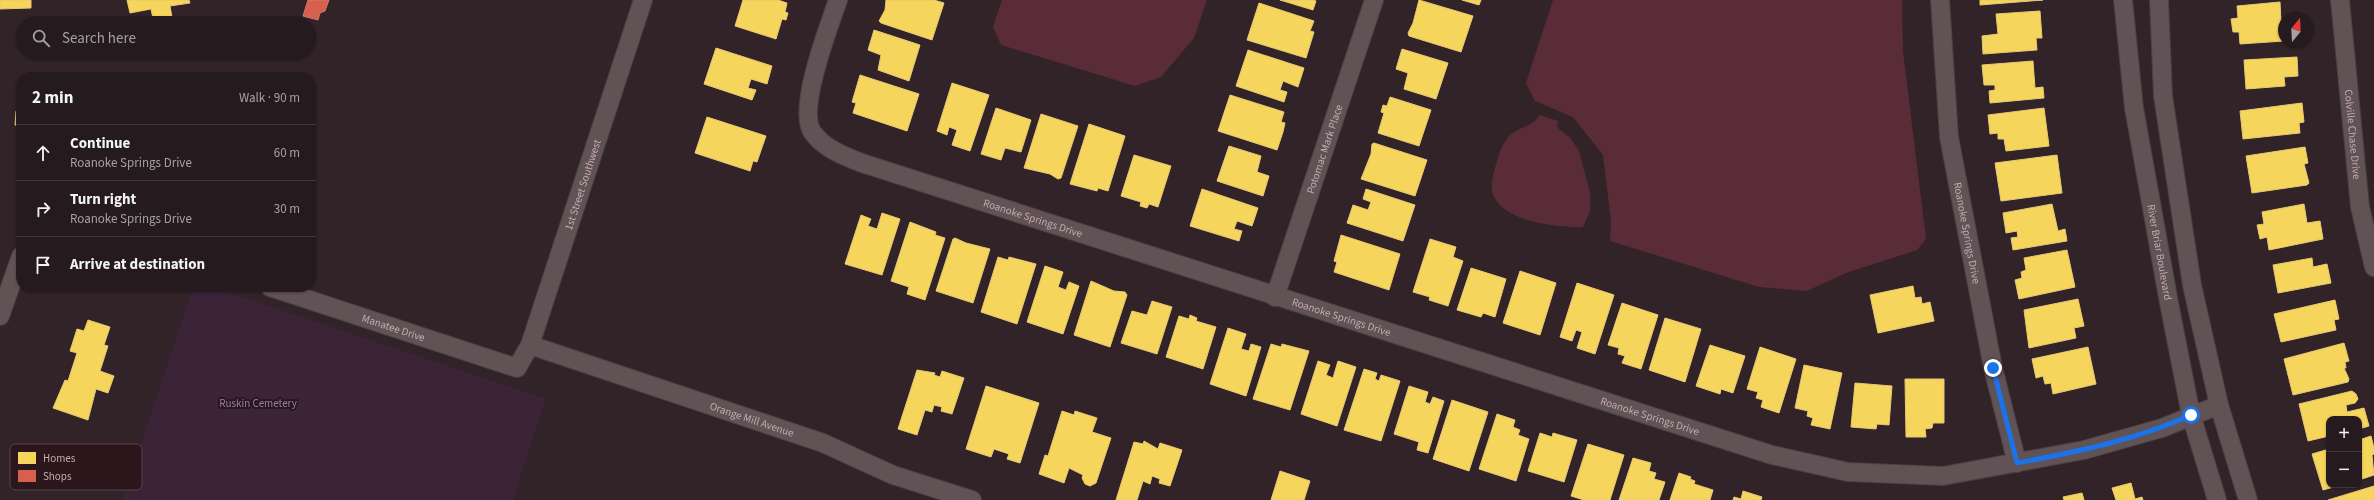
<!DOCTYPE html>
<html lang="en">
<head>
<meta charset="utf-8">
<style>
  body { margin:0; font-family:"Source Sans 3",sans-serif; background:#2d2326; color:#f1f3f6 }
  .controls { position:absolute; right:12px; bottom:12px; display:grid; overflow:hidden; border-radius:8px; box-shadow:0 1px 3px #0004 }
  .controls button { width:36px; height:36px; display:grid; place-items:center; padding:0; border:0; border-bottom:1px solid #42383b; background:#251a1d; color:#f1f3f6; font:20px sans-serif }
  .compass { position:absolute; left:2278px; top:12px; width:36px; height:36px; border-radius:50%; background:#251a1d; box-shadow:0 1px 3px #0004; rotate:18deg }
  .stop { position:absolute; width:12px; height:12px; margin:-9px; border:3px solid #1a73e8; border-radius:50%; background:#fff }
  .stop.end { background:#1a73e8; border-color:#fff; box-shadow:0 1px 4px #0008 }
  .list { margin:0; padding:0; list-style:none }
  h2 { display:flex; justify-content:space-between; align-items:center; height:52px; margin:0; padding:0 16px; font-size:17px }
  h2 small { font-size:13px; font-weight:400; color:#a3a1a4 }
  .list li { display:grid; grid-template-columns:26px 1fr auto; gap:12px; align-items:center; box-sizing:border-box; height:56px; padding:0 16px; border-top:1px solid #42383b }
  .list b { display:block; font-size:15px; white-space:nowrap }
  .list p { margin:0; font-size:13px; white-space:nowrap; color:#a3a1a4 }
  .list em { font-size:13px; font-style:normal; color:#a3a1a4 }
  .icon { flex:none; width:22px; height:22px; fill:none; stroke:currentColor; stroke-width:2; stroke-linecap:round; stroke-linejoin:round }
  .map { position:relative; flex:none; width:2374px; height:500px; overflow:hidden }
  .search { position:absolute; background:#251a1d; box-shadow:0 1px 3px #0004; left:16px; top:16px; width:300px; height:44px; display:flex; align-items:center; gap:10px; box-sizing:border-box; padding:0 14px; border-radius:22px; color:#a3a1a4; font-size:15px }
  .panel { position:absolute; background:#251a1d; box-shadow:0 1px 3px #0004; left:16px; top:72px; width:300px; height:220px; border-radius:16px }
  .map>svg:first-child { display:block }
  .green { fill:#3b2437 }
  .water { fill:#592c37 }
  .homes { fill:#f6d55c; stroke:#e7c875 }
  .shops { fill:#d6604d; stroke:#d1766b }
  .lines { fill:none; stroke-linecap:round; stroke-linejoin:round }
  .street-casing { stroke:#4a3f42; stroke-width:20 }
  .street { stroke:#605255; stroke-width:18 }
  .route { stroke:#1a73e8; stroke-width:5 }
  .labels { text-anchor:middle; stroke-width:4; stroke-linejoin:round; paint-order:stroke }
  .street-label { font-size:11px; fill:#c5aab0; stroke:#2b161c }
  .park-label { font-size:11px; fill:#9180ab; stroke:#2b161c }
  .key { fill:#2b161c; stroke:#594248; stroke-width:1 }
  .key-label { font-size:11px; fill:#c5aab0 }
</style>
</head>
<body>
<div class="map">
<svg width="2374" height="500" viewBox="0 0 2374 500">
  <rect width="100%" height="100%" fill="#312327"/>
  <path class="green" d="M193 287H213L546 399 513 500H122Z"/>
  <path class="water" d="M1002 0H1207L1194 38 1161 77 1135 86 1001 45 993 27Z
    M1553 0H1902L1903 51 1926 239 1917 250 1846 273 1807 291 1759 287 1610 241 1611 222 1603 155 1573 117 1535 101 1526 83Z
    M1540 115 1558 121 1557 127 1571 139 1579 151 1590 193V211L1583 227C1558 228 1504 222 1493 195 1490 187 1493 175 1495 168 1498 157 1501 146 1508 137 1516 127 1530 129 1540 115Z"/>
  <path class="homes" d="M0 0H31V8L0 9Z
    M127 0H189L190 3 170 6 173 23H154L151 9 130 13Z
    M743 0H778L787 3 785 12 788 13 786 20 782 19 776 39 735 26Z
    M886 0H934L944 3 932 40 881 23 879 21 885 10Z
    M1280 0H1314L1316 1 1313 10Z
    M1419 0 1473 16 1461 52 1409 36 1408 33 1413 23Z
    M1462 0H1481L1479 5Z
    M1980 0H2043L1980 5Z
    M2280 2 2281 22H2284V41L2240 44 2239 32H2233L2231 19 2238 18 2237 6Z
    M1259 3 1314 21 1310 31 1314 32 1306 58 1247 40Z
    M2040 11 2042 38H2036L2037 50 1983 54 1982 36 1998 34 1996 14Z
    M874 30 920 45 909 81 878 70 881 55 868 50Z
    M716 48 772 66 767 84 751 79 748 88 756 90 752 100 704 84Z
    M1402 49 1448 63 1436 99 1404 89 1408 73 1396 69Z
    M1248 50 1304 68 1298 87 1283 81 1280 90 1287 92 1284 102 1236 86Z
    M2297 57 2298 76 2284 77 2285 86 2246 89 2244 60Z
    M2033 61 2035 88 2043 87 2044 98 1990 103 1989 91 1995 90V85H1984L1982 65Z
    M860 75 919 94 907 131 853 113 856 103 852 102Z
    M952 83 989 95 970 151 952 145 957 130 949 127 947 135 937 131Z
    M1230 95 1284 112 1281 122 1285 123 1283 132 1277 150 1218 131Z
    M1390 97 1431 110 1419 146 1378 133 1384 113 1381 112 1383 105 1387 106Z
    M2302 103 2304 122 2299 123 2300 133 2243 139 2240 111Z
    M996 108 1031 120 1021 152 1005 148 1001 160 981 154Z
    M2044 108 2049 146 2006 151 2004 139H1998V133L1990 134 1988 115Z
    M21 110V135H18L19 126 15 125 16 111Z
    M1041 114 1078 126 1061 178 1058 179 1050 174 1024 168Z
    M707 117 766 136 757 162 753 161 750 171 695 153Z
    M1089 124 1125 136 1108 191 1098 188 1097 191 1070 184Z
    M1374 143 1427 160 1415 196 1361 179 1371 154 1372 144Z
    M1229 146 1261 156 1257 172 1269 176 1263 196 1217 181Z
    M2305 147 2308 163 2304 164 2309 183 2307 185 2252 193 2246 156Z
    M1134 155 1171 166 1158 207 1149 204 1147 208 1140 206 1141 202 1121 196Z
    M2057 155 2062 193 2001 201 1995 163Z
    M1202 189 1258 208 1252 226 1237 221 1234 229 1242 231 1239 241 1190 226Z
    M1366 189 1415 205 1403 241 1347 223 1353 205 1368 210 1371 202 1363 199Z
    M2052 204 2058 231 2065 229 2067 241 2013 250 2011 238 2018 237 2017 231 2006 233 2003 213Z
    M2304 204 2307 223 2320 221 2323 239 2269 250 2267 237 2260 239 2257 225 2264 224 2262 212Z
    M882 213 900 219 882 275 845 264 861 215 871 219 868 226 877 229Z
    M910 222 936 232 935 235 945 238 925 300 907 294 909 287 891 281Z
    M1341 235 1400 254 1389 290 1334 272 1337 262 1334 261Z
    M955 238 966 243 990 249 973 303 936 291 953 239Z
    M1430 239 1456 247 1453 257 1463 261 1448 306 1429 300 1430 297 1413 292Z
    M2067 250 2075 287 2019 299 2015 280 2022 278 2021 272 2026 270 2024 258Z
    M998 257 1008 260 1009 257 1036 264 1017 324 981 312Z
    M2312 258 2313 267 2327 264 2331 283 2278 293 2273 265Z
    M1045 266 1063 272 1058 287 1066 290 1069 282 1079 286 1063 334 1027 322Z
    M1471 268 1506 279 1495 317 1483 313 1481 317 1457 310Z
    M1520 271 1556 283 1540 335 1503 323Z
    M1091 281 1114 291 1125 292 1127 295 1110 347 1074 335Z
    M1577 283 1614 295 1595 354 1577 348 1582 332 1576 330 1572 341 1560 337Z
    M1913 286 1915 298 1921 297 1922 304 1930 302 1934 321 1878 333 1870 295Z
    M2078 299 2084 326 2074 328 2076 338 2029 348 2024 310Z
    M2335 300 2339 319 2334 320 2336 330 2281 342 2274 314Z
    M1152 301 1172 307 1157 354 1121 343 1132 311 1147 315Z
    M1622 303 1658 315 1641 369 1622 363 1625 356 1618 354 1619 348 1608 345Z
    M1190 315 1197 318 1196 321 1216 327 1203 369 1166 357 1179 316 1189 319Z
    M1665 318 1701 329 1685 382 1649 370Z
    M88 320 110 327 104 345 108 346 100 371 114 376 108 393 96 389 88 420 53 408 65 380 68 381 77 353 70 351 77 329 84 331Z
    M1228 328 1246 334 1241 349 1249 351 1251 344 1261 347 1246 396 1210 384Z
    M2344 343 2349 361 2345 362 2346 368H2344L2349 379 2348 382 2293 395 2284 359Z
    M1271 344 1281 347 1282 344 1309 351 1290 410 1253 399Z
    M1710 345 1745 356 1733 393 1721 389 1720 394 1696 386Z
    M1760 347 1796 359 1779 413 1761 407 1763 400 1756 398 1758 392 1747 389Z
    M2088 347 2096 384 2053 394 2051 383 2045 384 2043 376 2036 378 2032 359Z
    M1318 361 1330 365 1326 375 1333 378 1338 361 1356 367 1337 426 1301 414Z
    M1804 365 1842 373 1830 429 1811 425 1813 418 1807 416 1808 411 1795 408Z
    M1364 369 1377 373 1375 379 1379 381 1381 375 1400 381 1381 441 1344 430Z
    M917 370 935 373 934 375 940 377 942 371 964 378 952 414 941 411 942 407 934 405 932 412 925 410 917 435 898 429Z
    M1905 379H1944V423H1933L1932 428 1925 429 1926 437H1906Z
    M1855 383 1892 386 1889 425 1877 424 1876 429 1851 427Z
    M986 386 1039 403 1020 463 1007 459 1009 454 994 449 991 457 966 449Z
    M1409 386 1428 392 1425 402 1430 404 1433 397 1444 401 1428 453 1417 450 1419 442 1394 434Z
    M2352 391 2356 394 2358 399 2355 403 2346 405 2347 412 2364 408 2369 426 2359 429V419H2329V436L2308 441 2299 404Z
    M1452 400 1488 412 1469 471 1433 459Z
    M1062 411 1074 415 1075 411 1097 418 1092 432 1111 438 1096 483 1090 486 1085 484 1082 478 1083 475 1069 468 1064 483 1039 474 1045 455 1048 456Z
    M1497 414 1515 420 1513 427 1520 430 1518 435 1529 439 1516 481 1479 469Z
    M1540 433 1552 437 1553 433 1577 440 1564 482 1528 471Z
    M2371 436 2374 448V454L2372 455 2374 475 2359 480V440Z
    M1144 441 1158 449 1160 443 1182 450 1170 486 1159 483 1160 479 1152 476 1150 484 1143 481 1137 500H1116L1134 442 1143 444Z
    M1588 444 1624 455 1610 500H1584L1571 496Z
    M2329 449V485H2341L2323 490 2312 454Z
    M1633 458 1651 463 1649 471 1656 473 1654 479 1665 482 1659 500H1619Z
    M1280 471 1310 481 1304 500H1271Z
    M1679 473 1691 477 1690 479 1695 481 1694 484 1713 490 1710 500H1670Z
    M2131 483 2135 499 2142 497 2143 500H2116L2112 488Z
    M2374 486V500H2328Z
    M1743 491 1762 497 1761 500H1733L1734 497 1741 499Z
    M2082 493 2084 500H2064L2063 497Z"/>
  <path class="shops" d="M308 0H329L325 11 320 13 318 20 303 16Z"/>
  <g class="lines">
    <g class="street-casing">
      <g id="street">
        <path id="s1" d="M838 0C829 26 796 111 813 133 825 149 844 156 862 163L1772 455 1848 472 1943 476 2084 450 2162 428 2219 405"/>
        <path id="s2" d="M1940 0 1949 137 1993 368 2017 463"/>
        <path id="s3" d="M2123 0 2134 108 2169 303 2191 415 2217 500"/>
        <path d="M2159 0 2163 96 2192 285 2219 405 2248 500"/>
        <path id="s4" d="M2340 0 2360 207 2374 267"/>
        <path id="s5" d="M270 287 517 368 530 345 643 0"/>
        <path id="s6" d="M1275 297 1374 0"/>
        <path d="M0 316 21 256"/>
        <path id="s7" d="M530 345 823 443 893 475 972 500"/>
      </g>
    </g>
    <use href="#street" class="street"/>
  </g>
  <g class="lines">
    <path class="route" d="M1993 368 2017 463C2076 452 2136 440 2191 415"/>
  </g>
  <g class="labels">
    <g class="street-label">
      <text dy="4" stroke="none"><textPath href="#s4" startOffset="135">Colville Chase Drive</textPath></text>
      <text dy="4" stroke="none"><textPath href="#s6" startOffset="156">Potomac Mark Place</textPath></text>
      <text dy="4" stroke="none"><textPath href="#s5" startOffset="455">1st Street Southwest</textPath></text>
      <text dy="4" stroke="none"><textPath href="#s1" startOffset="376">Roanoke Springs Drive</textPath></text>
      <text dy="4" stroke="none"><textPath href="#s2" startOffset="235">Roanoke Springs Drive</textPath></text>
      <text dy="4" stroke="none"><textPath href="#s3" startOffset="255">River Briar Boulevard</textPath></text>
      <text dy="4" stroke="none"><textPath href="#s1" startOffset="700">Roanoke Springs Drive</textPath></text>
      <text dy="4" stroke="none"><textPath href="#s5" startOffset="130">Manatee Drive</textPath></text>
      <text dy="4" stroke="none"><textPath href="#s1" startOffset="1024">Roanoke Springs Drive</textPath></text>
      <text dy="4" stroke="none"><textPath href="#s7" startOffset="234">Orange Mill Avenue</textPath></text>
    </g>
    <g class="park-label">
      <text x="258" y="407">Ruskin Cemetery</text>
    </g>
  </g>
  <rect x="10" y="444" width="132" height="46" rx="6" class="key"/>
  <rect x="18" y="452" width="18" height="12" fill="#f6d55c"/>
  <rect x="18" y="470" width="18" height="12" fill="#d6604d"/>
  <g class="key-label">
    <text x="43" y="462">Homes</text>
    <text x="43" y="480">Shops</text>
  </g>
</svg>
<div class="controls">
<button>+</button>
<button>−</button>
</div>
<svg class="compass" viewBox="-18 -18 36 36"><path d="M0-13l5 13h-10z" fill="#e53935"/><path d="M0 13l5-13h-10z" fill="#a3a1a4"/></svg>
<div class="stop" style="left:2191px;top:415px"></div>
<div class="stop end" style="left:1993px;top:368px"></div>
<div class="search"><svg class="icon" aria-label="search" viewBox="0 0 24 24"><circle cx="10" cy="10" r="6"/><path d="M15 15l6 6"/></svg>Search here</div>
<section class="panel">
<h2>2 min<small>Walk · 90 m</small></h2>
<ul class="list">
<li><svg class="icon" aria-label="ahead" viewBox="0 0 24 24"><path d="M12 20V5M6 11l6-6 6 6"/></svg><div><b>Continue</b><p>Roanoke Springs Drive</p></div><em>60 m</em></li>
<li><svg class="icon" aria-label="right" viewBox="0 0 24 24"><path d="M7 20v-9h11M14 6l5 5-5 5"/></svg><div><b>Turn right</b><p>Roanoke Springs Drive</p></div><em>30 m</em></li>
<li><svg class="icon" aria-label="arrive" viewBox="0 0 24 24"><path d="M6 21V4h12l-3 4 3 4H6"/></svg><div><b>Arrive at destination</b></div></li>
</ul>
</section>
</div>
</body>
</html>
